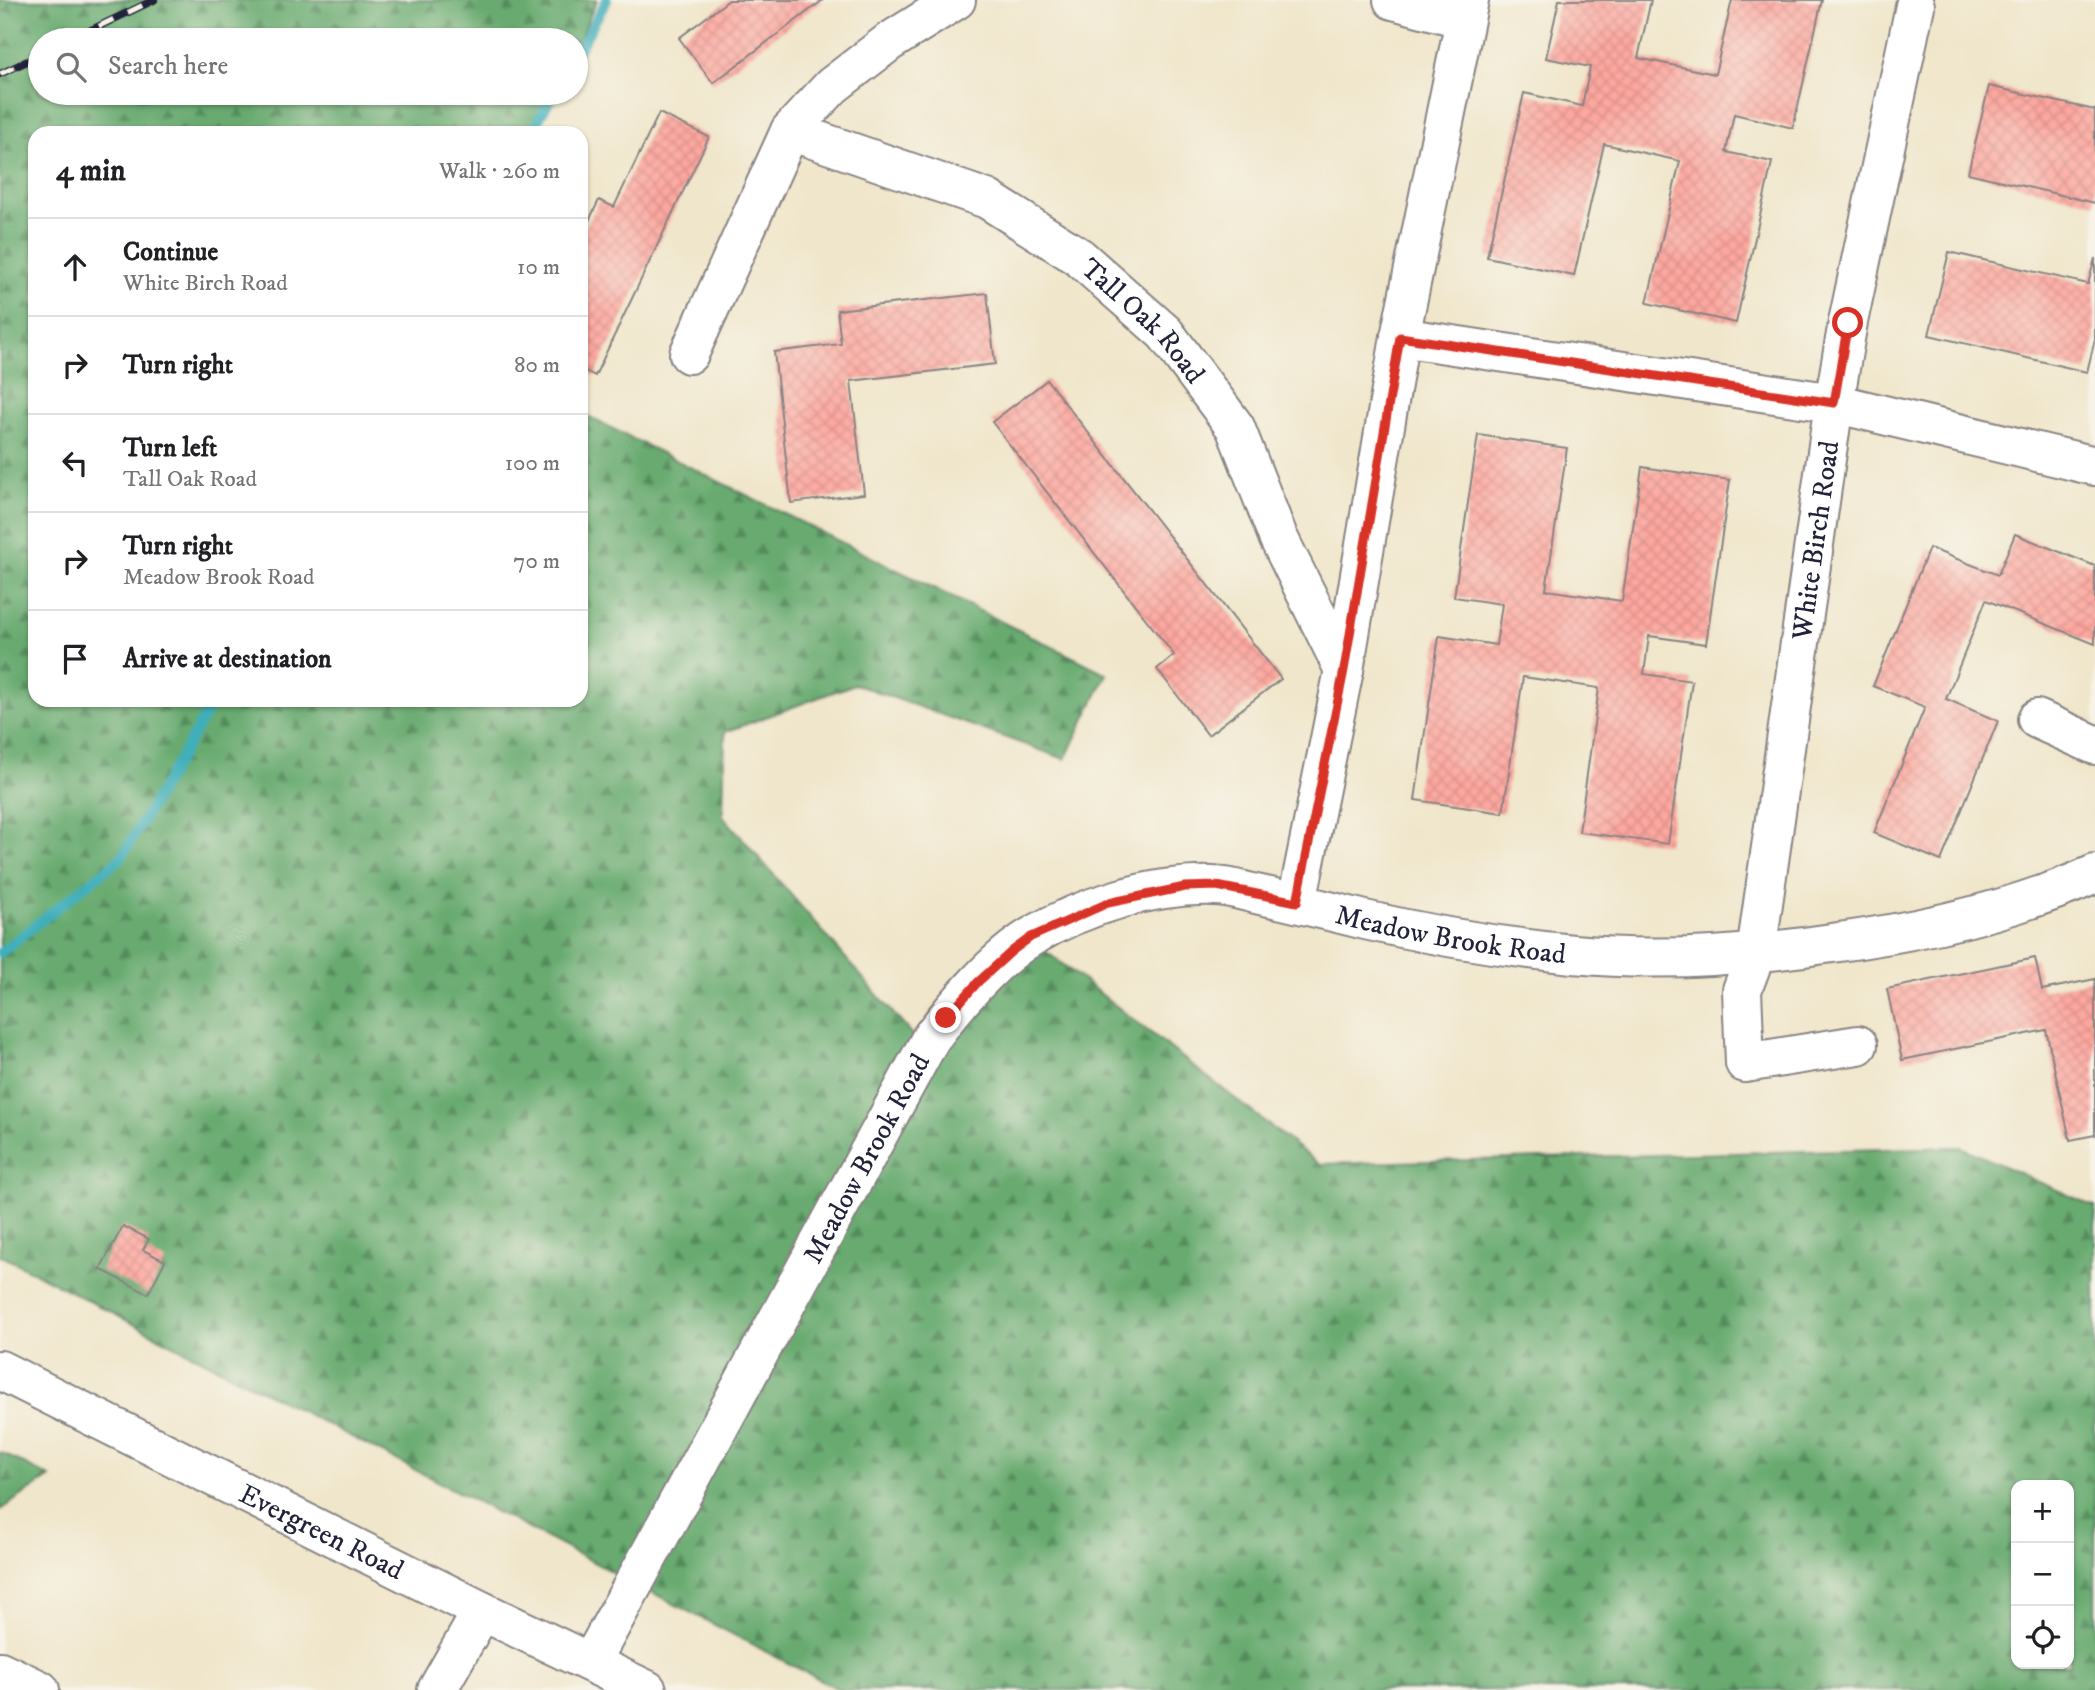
<!DOCTYPE html>
<html lang="en">
<head>
<meta charset="utf-8">
<style>
  body { margin:0; font-family:"IM FELL DW Pica",serif; background:#f2f2f2; color:#202124 }
  .controls { position:absolute; right:21px; bottom:21px; display:grid; overflow:hidden; border-radius:14px; box-shadow:0 2px 5px #0004 }
  .controls button { width:63px; height:63px; display:grid; place-items:center; padding:0; border:0; border-bottom:2px solid #e0e0e0; background:#fff; color:#202124; font:35px sans-serif }
  .stop { position:absolute; width:21px; height:21px; margin:-16px; border:5px solid #d93025; border-radius:50%; background:#fff }
  .stop.end { background:#d93025; border-color:#fff; box-shadow:0 2px 7px #0008 }
  .list { margin:0; padding:0; list-style:none }
  h2 { display:flex; justify-content:space-between; align-items:center; height:91px; margin:0; padding:0 28px; font-size:30px }
  h2 small { font-size:23px; font-weight:400; color:#757577 }
  .list li { display:grid; grid-template-columns:46px 1fr auto; gap:21px; align-items:center; box-sizing:border-box; height:98px; padding:0 28px; border-top:2px solid #e0e0e0 }
  .list b { display:block; font-size:26px; white-space:nowrap }
  .list p { margin:0; font-size:23px; white-space:nowrap; color:#757577 }
  .list em { font-size:23px; font-style:normal; color:#757577 }
  .icon { flex:none; width:38px; height:38px; fill:none; stroke:currentColor; stroke-width:2; stroke-linecap:round; stroke-linejoin:round }
  .map { position:relative; flex:none; width:2095px; height:1690px; overflow:hidden }
  .search { position:absolute; background:#fff; box-shadow:0 2px 5px #0004; left:28px; top:28px; width:560px; height:77px; display:flex; align-items:center; gap:18px; box-sizing:border-box; padding:0 24px; border-radius:38px; color:#757577; font-size:26px }
  .panel { position:absolute; background:#fff; box-shadow:0 2px 5px #0004; left:28px; top:126px; width:560px; height:581px; border-radius:21px }
  .map>svg:first-child { display:block }
  .forest { fill:url(#forest-firs); stroke:#465; stroke-width:2; fill-rule:evenodd }
  .lines { fill:none; stroke-linecap:round; stroke-linejoin:round }
  .stream { stroke:#3fafba; stroke-width:10 }
  .building { fill:url(#building-cross-hatch) }
  .minor-casing { stroke:#898483; stroke-width:42 }
  .minor { stroke:#fff; stroke-width:38 }
  .rail-casing { stroke:#22223b; stroke-width:8 }
  .rail { stroke:#f7f3e8; stroke-width:5; stroke-dasharray:16; stroke-linecap:butt }
  .route { stroke:#d93025; stroke-width:9 }
  .labels { text-anchor:middle; stroke-width:7; stroke-linejoin:round; paint-order:stroke }
  .street-label { font-size:28px; fill:#22223b; stroke:#f7f3e8 }
</style>
</head>
<body>
<div class="map">
<svg width="2095" height="1690" viewBox="0 0 2095 1690">
  <defs>
    <pattern id="forest-firs" width="22" height="20" patternUnits="userSpaceOnUse" patternTransform="scale(1.75)"><rect width="22" height="20" fill="#67aa6f"/><path d="M5 1l3.5 6h-7zM16 11l3.5 6h-7z" fill="#548a5c"/></pattern>
    <pattern id="building-cross-hatch" width="8" height="8" patternUnits="userSpaceOnUse" patternTransform="scale(1.75)"><rect width="8" height="8" fill="#fda79f"/><path d="M0 0l8 8M0 8l8-8" fill="none" stroke="#d98f8a"/></pattern>
  </defs>
  <rect width="100%" height="100%" fill="#f7f3e8"/>
  <filter id="ink" filterUnits="userSpaceOnUse"><feTurbulence type="fractalNoise" baseFrequency=".0143" numOctaves="2"/><feDisplacementMap in="SourceGraphic" scale="14" xChannelSelector="R" yChannelSelector="G"/><feConvolveMatrix kernelMatrix="1 2 1 2 8 2 1 2 1" color-interpolation-filters="sRGB"/></filter>
  <filter id="wash" filterUnits="userSpaceOnUse"><feTurbulence type="fractalNoise" baseFrequency=".00686" numOctaves="4" result="noise"/><feDisplacementMap in="SourceGraphic" scale="28" xChannelSelector="R" yChannelSelector="G"/><feGaussianBlur stdDeviation="1.57" result="paint"/><feColorMatrix in="noise" values="0 0 0 0 0 0 0 0 0 0 0 0 0 0 0 0 0 1.4 0 .05"/><feComposite in="paint" operator="in"/></filter>
  <g filter="url(#wash)">
    <rect width="100%" height="100%" fill="#f0e6cb"/>
    <path class="forest" d="M0 0H597L576 47V40H40V93H555L537 133H35V700H581V413L1107 674 1065 759 855 684 725 732 723 816 925 1050 1034 942 1319 1164 1961 1147 2095 1207V1690H840L0 1255ZM2016 1485H2069V1664H2016Z
      M0 1452 50 1477 0 1510Z"/>
    <g class="lines">
      <path class="stream" d="M576 55 607 0
        M531 133 554 93
        M0 953 121 858 214 700"/>
    </g>
    <g id="blocks">
      <path class="building" d="M729 0H823L713 83 679 38Z
        M1559 0H1651L1638 58 1715 74 1732 0H1822L1793 128 1734 114 1726 152 1772 162 1736 323 1647 303 1680 161 1604 144 1574 276 1487 257 1524 93 1582 106 1590 67 1546 58Z
        M1989 86 2095 110V203L1968 173Z
        M659 113 709 137 595 376 581 369V237L599 200 614 207Z
        M1949 252 2088 284 2095 258V339L2087 372 1929 335Z
        M987 293 995 364 851 381 864 494 791 503 774 352 841 344 837 310Z
        M1047 380 1281 679 1208 735 1157 669 1174 655 992 422Z
        M1478 435 1567 448 1546 590 1622 601 1642 467 1730 480 1706 644 1649 636 1644 674 1692 681 1668 844 1579 832 1599 688 1523 677 1503 813 1415 800 1439 636 1496 645 1502 604 1454 597Z
        M2015 534 2095 566V644L1986 600 1946 699 1998 721 1941 861 1874 833 1925 707 1873 686 1929 548 1998 575Z
        M2035 958 2042 990 2095 979V1135L2070 1140 2046 1030 1902 1060 1887 989Z
        M123 1226 149 1239 143 1250 165 1261 148 1294 100 1269Z"/>
    </g>
  </g>
  <g filter="url(#ink)">
    <use href="#blocks" fill-opacity="0" stroke="#898483" stroke-width="2"/>
    <g class="lines">
      <g class="minor-casing">
        <g id="minor">
          <path d="M1393 0 1464 19"/>
          <path id="s1" d="M790 131 987 199 1079 257 1165 333 1235 427 1279 539 1344 670 1297 902"/>
          <path d="M1400 337 1834 403 2095 466"/>
          <path d="M689 354 790 131 832 86 889 42 956 0"/>
          <path d="M1344 670 1400 337 1469 0"/>
          <path d="M2037 719 2095 745"/>
          <path id="s2" d="M1858 1045 1745 1063 1742 990 1756 953 1834 403 1848 322 1915 6"/>
          <path id="s3" d="M0 1370 482 1611 647 1690"/>
          <path id="s4" d="M591 1662 931 1038C956 1004 995 959 1031 937 1082 906 1154 884 1214 886 1228 886 1243 891 1256 894 1293 902 1329 911 1365 920 1433 936 1503 947 1573 954 1659 962 1747 956 1832 943 1922 931 2012 911 2095 874"/>
          <path d="M0 1671 40 1690"/>
          <path d="M437 1690 482 1611"/>
        </g>
      </g>
      <use href="#minor" class="minor"/>
      <g class="rail-casing">
        <path id="rail" d="M70 40 154 0
          M0 74 40 55"/>
      </g>
      <use href="#rail" class="rail"/>
    </g>
  </g>
  <g class="lines" filter="url(#ink)">
    <path class="route" d="M946 1018 978 982 1012 951 1031 937 1108 903 1185 887 1217 886 1297 902 1344 670 1400 337 1834 403 1848 323"/>
  </g>
  <g class="labels">
    <g class="street-label">
      <text dy="10" stroke="none"><textPath href="#s1" startOffset="408">Tall Oak Road</textPath></text>
      <text dy="10" stroke="none"><textPath href="#s2" startOffset="644">White Birch Road</textPath></text>
      <text dy="10" stroke="none"><textPath href="#s4" startOffset="1288">Meadow Brook Road</textPath></text>
      <text dy="10" stroke="none"><textPath href="#s4" startOffset="574">Meadow Brook Road</textPath></text>
      <text dy="10" stroke="none"><textPath href="#s3" startOffset="360">Evergreen Road</textPath></text>
    </g>
  </g>
</svg>
<div class="controls">
<button>+</button>
<button>−</button>
<button><svg class="icon" aria-label="locate" viewBox="0 0 24 24"><circle cx="12" cy="12" r="6"/><path d="M12 2v4M12 18v4M2 12h4M18 12h4"/></svg></button>
</div>
<div class="stop" style="left:1848px;top:323px"></div>
<div class="stop end" style="left:946px;top:1018px"></div>
<div class="search"><svg class="icon" aria-label="search" viewBox="0 0 24 24"><circle cx="10" cy="10" r="6"/><path d="M15 15l6 6"/></svg>Search here</div>
<section class="panel">
<h2>4 min<small>Walk · 260 m</small></h2>
<ul class="list">
<li><svg class="icon" aria-label="ahead" viewBox="0 0 24 24"><path d="M12 20V5M6 11l6-6 6 6"/></svg><div><b>Continue</b><p>White Birch Road</p></div><em>10 m</em></li>
<li><svg class="icon" aria-label="right" viewBox="0 0 24 24"><path d="M7 20v-9h11M14 6l5 5-5 5"/></svg><div><b>Turn right</b></div><em>80 m</em></li>
<li><svg class="icon" aria-label="left" viewBox="0 0 24 24"><path d="M17 20v-9H6M10 6l-5 5 5 5"/></svg><div><b>Turn left</b><p>Tall Oak Road</p></div><em>100 m</em></li>
<li><svg class="icon" aria-label="right" viewBox="0 0 24 24"><path d="M7 20v-9h11M14 6l5 5-5 5"/></svg><div><b>Turn right</b><p>Meadow Brook Road</p></div><em>70 m</em></li>
<li><svg class="icon" aria-label="arrive" viewBox="0 0 24 24"><path d="M6 21V4h12l-3 4 3 4H6"/></svg><div><b>Arrive at destination</b></div></li>
</ul>
</section>
</div>
</body>
</html>
